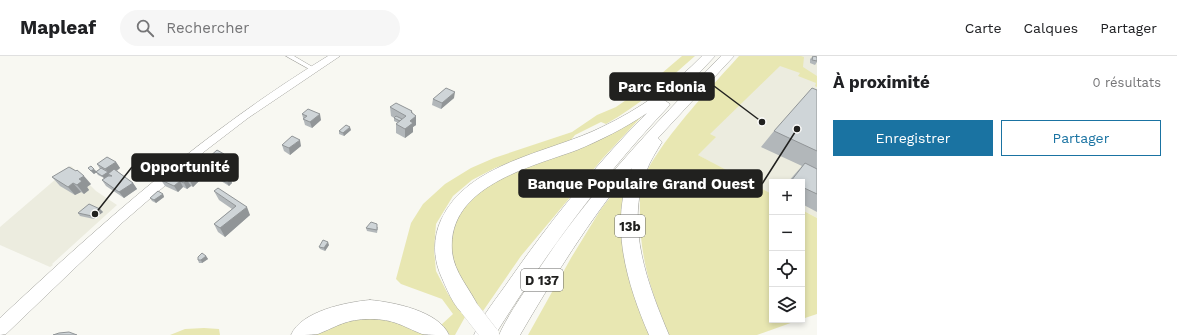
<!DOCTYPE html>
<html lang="fr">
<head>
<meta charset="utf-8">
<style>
  body { margin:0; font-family:"Work Sans",sans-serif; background:#f6f6f6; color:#202124 }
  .controls { position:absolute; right:12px; bottom:12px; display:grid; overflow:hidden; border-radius:0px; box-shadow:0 2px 6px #0003 }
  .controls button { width:36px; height:36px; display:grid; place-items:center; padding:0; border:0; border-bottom:1px solid #e0e0e0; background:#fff; color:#202124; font:20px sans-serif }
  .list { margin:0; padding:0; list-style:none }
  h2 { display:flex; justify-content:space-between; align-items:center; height:52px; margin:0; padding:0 16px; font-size:17px }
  h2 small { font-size:13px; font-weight:400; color:#757577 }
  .actions { display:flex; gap:8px; padding:12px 16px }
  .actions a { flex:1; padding:9px 0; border:1px solid #1a73a2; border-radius:0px; text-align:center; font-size:14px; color:#1a73a2 }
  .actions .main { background:#1a73a2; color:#fff }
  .icon { flex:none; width:22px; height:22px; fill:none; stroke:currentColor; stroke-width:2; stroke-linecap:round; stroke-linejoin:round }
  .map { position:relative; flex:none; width:817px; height:279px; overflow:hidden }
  header { display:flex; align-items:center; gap:24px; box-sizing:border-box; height:56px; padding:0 20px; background:#fff; border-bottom:1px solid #e0e0e0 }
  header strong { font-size:19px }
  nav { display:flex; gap:22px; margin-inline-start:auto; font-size:14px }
  .search { width:280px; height:36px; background:#f6f6f6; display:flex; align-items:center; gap:10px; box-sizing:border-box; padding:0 14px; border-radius:22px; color:#757577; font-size:15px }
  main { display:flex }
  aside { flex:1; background:#fff }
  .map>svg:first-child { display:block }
  .built { fill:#ececdf }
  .green { fill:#e8e7b2 }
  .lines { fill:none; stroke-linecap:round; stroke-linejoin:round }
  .minor-casing { stroke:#a2a29d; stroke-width:1 }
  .secondary-casing { stroke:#a2a29d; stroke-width:1 }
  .trunk-casing { stroke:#a2a29d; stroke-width:1 }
  .minor { fill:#fff; fill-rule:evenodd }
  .secondary { fill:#fff; fill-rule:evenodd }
  .trunk { fill:#fff; fill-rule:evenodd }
  .trunk-bridge-casing { stroke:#a2a29d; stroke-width:18; stroke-linecap:butt }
  .trunk-bridge { stroke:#fff; stroke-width:18 }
  .wall { fill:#b2b7ba }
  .shaded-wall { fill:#919597 }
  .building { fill:#cfd5d8; stroke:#919597 }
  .labels { text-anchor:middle; stroke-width:4; stroke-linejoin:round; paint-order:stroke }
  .shield { fill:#fffffe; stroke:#646462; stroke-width:1 }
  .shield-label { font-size:13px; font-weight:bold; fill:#21211f }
  .leader { fill:none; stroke:#21211f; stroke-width:1.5 }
  .callout-dot { fill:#21211f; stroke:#fffffe; stroke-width:1.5 }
  .callout { fill:#21211f; stroke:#21211f; stroke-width:1.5 }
  .callout-label { font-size:15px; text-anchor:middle; font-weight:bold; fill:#fff }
</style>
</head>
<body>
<header>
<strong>Mapleaf</strong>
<div class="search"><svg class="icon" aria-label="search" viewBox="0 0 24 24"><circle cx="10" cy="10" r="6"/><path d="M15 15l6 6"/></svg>Rechercher</div>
<nav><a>Carte</a><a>Calques</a><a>Partager</a></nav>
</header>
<main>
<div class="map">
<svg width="817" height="279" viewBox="0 0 817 279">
  <rect width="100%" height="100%" fill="#f8f8f2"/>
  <path class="built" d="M763 0H817V162L802 154V126H772V138L686 93Z
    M71 110 96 135 117 149 52 208 53 209 50 211 0 189V171Z"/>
  <path class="green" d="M682 0H695C667 25 638 50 606 68L601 66 575 79 570 85 495 112 472 124 453 140 436 168 434 194 436 215 448 238 465 261 455 279H450L441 269 453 258 442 243 401 228 396 223 411 167 423 148 445 128 471 112 494 102 572 76 597 59 616 51 648 29Z
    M739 0H801L804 1 803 11 817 20V31L815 30 816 27 798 20 800 17 780 10 710 78 716 81 698 99 772 138V264H799L757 279H669C651 236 639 200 640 153 640 146 639 138 641 131 648 97 714 28 739 0Z
    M643 59 603 102 521 200 483 255 469 239 461 226 452 200 451 174 460 153 486 129Z
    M639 105 628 142 655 279H528L571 202 601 153Z
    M802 154 817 162V258L802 263Z
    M377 259 411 269 426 279H311L332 267Z
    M204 272 219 273 220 279H170L185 273Z"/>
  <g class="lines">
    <g class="minor-casing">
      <path id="minor" d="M286 0H294L316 13 315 14H311Z"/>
    </g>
    <g class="secondary-casing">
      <path id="secondary" d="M328 0H340L248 62 205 95 123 166 6 278 0 279V262C105 164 205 75 328 0Z"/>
    </g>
    <g class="trunk-casing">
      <path id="trunk" d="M702 0H715L684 33H678L664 44 670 48 668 51C602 121 546 197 495 279H474C482 259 498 241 510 223 551 164 596 108 647 57 625 72 601 84 577 94 531 111 447 130 452 195 454 217 470 232 479 252L476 258 469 261C455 256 447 233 441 220 433 201 433 182 441 164 467 106 550 97 602 71 638 54 674 29 702 0Z
        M721 0H734L658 82 662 86C656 96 650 105 646 116 625 170 648 229 669 279H649C627 228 608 166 632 112 589 164 554 221 520 279H499C507 261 519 244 530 227 583 142 652 71 721 0Z
        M370 244C393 246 439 255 449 279 442 279 429 279 422 278 402 270 394 263 370 263 346 263 338 270 318 278 311 279 298 279 291 279 301 255 347 246 370 244Z"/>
    </g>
    <use href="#minor" class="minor"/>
    <use href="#secondary" class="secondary"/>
    <use href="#trunk" class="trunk"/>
    <g class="trunk-bridge-casing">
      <path id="trunk-bridge" d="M469 252 490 279"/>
    </g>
    <use href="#trunk-bridge" class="trunk-bridge"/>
  </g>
  <path class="wall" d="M813 0 817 1V6L815 9 810 7V3Z
    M817 34V156L802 148V126H788L794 119 802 110 761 91 774 75Z
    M454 42 441 53 432 49 433 43Z
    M390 51 412 55 416 69 413 71V76L405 82 396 77V68L398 67 394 65V62L391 60Z
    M302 58 321 64 312 72 305 69Z
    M351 74 344 80 339 78V75Z
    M282 89 301 90 290 99 284 95Z
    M208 102 226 104 217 112 210 108Z
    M116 106 120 112 117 115 133 127 137 133 124 142 106 130 102 124 104 122 98 119 96 116 94 118 88 112 96 115 100 113 97 108Z
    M199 107H207L209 110 204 114 199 111 192 117 196 119 199 125 193 131 191 130 187 133 183 131 178 136 165 130 161 124 182 113 179 108Z
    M218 118 231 124 232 127 229 130 221 125 219 122 221 121Z
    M52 121 91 128 87 131 89 134 84 138 81 136 75 139 60 130Z
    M214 135 250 159 225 181 218 176 214 168 232 153 219 144Z
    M163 138 164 141 156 147 152 145 150 142Z
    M100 153 103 156 94 163 80 160 78 157Z
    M378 171 377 177 367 175 366 172Z
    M329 189 325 195 320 193 319 191Z
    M206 200 208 203 202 207H199L198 204Z"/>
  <path class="shaded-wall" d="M455 36 454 42 441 53 442 47Z
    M412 55V63L416 60V69L413 71V76L405 82V73L410 65 411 56Z
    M320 58 321 64 312 72 310 66Z
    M350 71 351 74 344 80 343 77Z
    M300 84 301 90 290 99 289 92Z
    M224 98 226 104 217 112 214 105Z
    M197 103 200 110 197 108 199 111 191 118 188 112Z
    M116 106 120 112 110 119 108 118 109 120 105 123 102 120 108 116 105 113Z
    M207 107 209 110 204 114 203 111Z
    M94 113 97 116 94 118 91 115Z
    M196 119 199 125 193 131 190 125Z
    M84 120 91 128 87 131 89 134 84 138 77 129 79 123Z
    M187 124 191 130 187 133 184 127Z
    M231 124 232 127 229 130 227 127Z
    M180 125 183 131 178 136 174 130Z
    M73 127 81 136 75 139 68 131Z
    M133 127 137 133 124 142 119 136Z
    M163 138 164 141 156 147 154 144Z
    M247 151 250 159 225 181 220 172Z
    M100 153 103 156 94 163 92 160Z
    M328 186 329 189 325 195 324 192Z
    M206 200 208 203 202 207 201 204Z"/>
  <path class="building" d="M813 0 817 1V5L812 4Z
    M446 32 455 36 442 47 433 43Z
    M812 32 817 34V95L774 75Z
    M396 47 412 55 411 56 416 60 410 65 413 67 405 73 396 68 406 60 390 51Z
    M308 53 320 58 310 66 303 63 307 60 302 58Z
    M396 60 402 63 400 65 394 62Z
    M346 69 350 71 343 77 339 75Z
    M292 80 300 84 289 92 282 89Z
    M217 94 224 98 214 105 208 102Z
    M107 101 116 106 105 113 97 108Z
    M805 107 817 113V138L802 131V126H793L791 125Z
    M91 110 94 113 91 115 88 112Z
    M69 111 76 115 77 114 84 120 79 123 82 125 77 129 73 127 68 131 52 121Z
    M175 111 196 119 190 125 187 124 184 127 180 125 174 130 161 124Z
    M101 112 108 116 102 120 96 116Z
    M114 113 133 127 119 136 102 124 108 120H112L108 118Z
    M219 116 231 124 227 127 219 122 222 120 218 118Z
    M218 132 247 151 220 172 214 168 236 150 214 135Z
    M158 135 163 138 154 144 150 142Z
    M89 148 100 153 92 160 78 157Z
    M371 166 377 168V174L366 172Z
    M323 184 328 186 324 192 319 191Z
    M202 197 206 200 201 204H198V201Z
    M69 276 77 279H53L59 277Z"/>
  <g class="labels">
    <g class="shield">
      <rect x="615" y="159" width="30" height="22" rx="3"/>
      <rect x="521" y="213" width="42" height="22" rx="3"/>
    </g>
    <g class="shield-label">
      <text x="630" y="175">13b</text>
      <text x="542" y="229">D 137</text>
    </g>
  </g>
  <path class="leader" d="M762 66L714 30M95 158L132 111M797 73L762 128"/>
  <g class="callout-dot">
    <circle cx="762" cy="66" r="4"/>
    <circle cx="95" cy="158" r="4"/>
    <circle cx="797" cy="73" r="4"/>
  </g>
  <g class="callout">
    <rect x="610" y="17" width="104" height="27" rx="4"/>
    <rect x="132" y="98" width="106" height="27" rx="4"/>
    <rect x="519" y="114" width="243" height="27" rx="4"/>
  </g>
  <g class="callout-label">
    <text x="662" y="36">Parc Edonia</text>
    <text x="185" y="116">Opportunité</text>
    <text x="641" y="133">Banque Populaire Grand Ouest</text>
  </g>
</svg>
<div class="controls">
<button>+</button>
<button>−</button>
<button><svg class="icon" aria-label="locate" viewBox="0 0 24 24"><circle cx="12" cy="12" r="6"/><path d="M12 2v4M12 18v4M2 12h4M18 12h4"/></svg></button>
<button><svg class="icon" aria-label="layers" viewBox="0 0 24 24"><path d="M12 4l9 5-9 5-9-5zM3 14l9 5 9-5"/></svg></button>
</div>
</div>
<aside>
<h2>À proximité<small>0 résultats</small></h2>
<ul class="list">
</ul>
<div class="actions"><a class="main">Enregistrer</a><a>Partager</a></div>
</aside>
</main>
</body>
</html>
